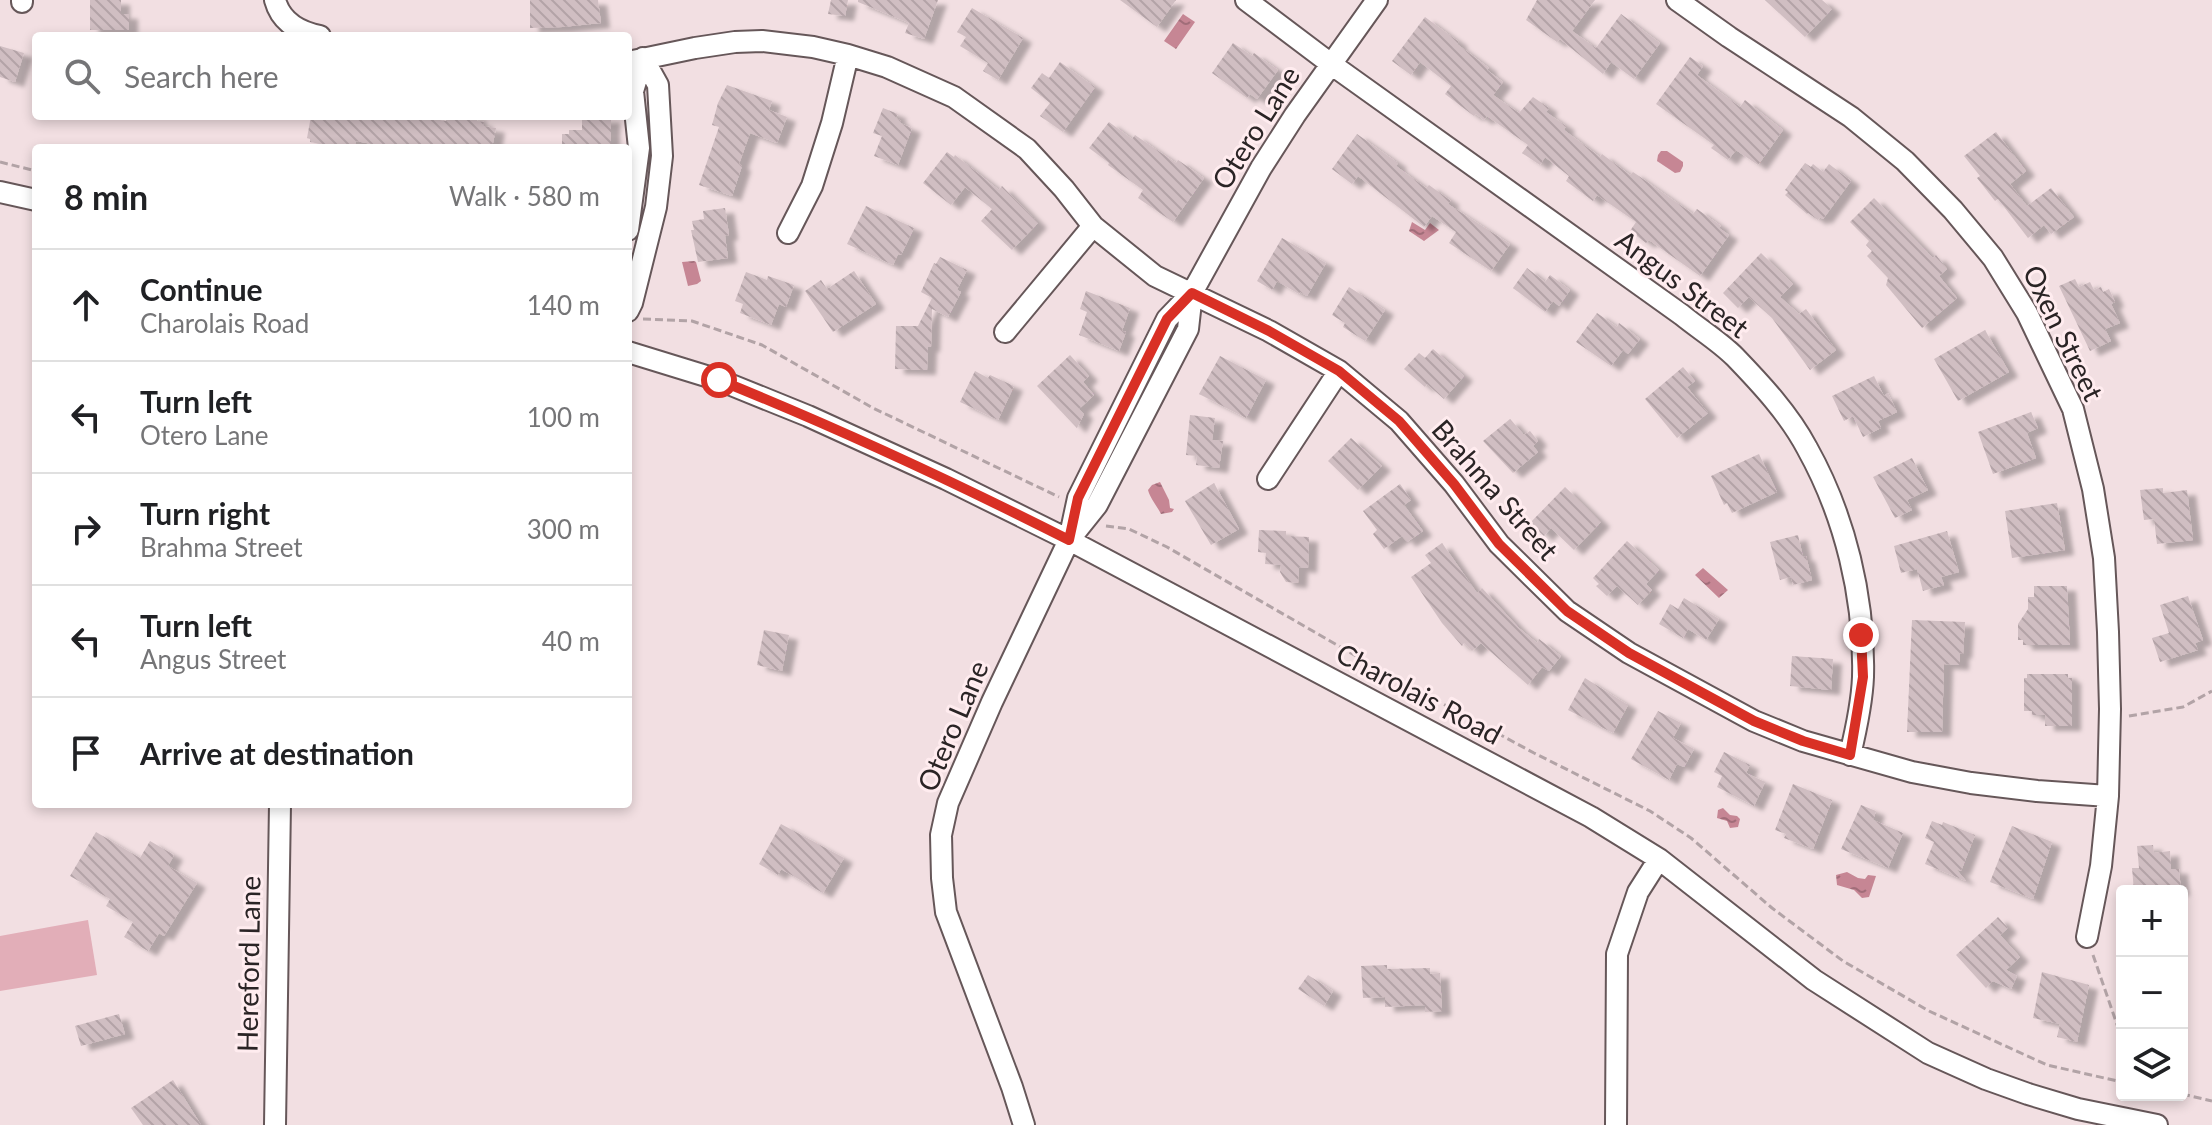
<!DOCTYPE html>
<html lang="en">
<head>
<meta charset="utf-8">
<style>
  body { margin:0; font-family:Lato,sans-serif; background:#f2f2f2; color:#202124 }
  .controls { position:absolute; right:24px; bottom:24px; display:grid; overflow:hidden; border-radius:8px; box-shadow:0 4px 12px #0003 }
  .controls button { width:72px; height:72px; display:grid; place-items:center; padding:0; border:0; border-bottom:2px solid #e0e0e0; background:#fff; color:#202124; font:40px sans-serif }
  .stop { position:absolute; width:24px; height:24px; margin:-18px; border:6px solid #d93025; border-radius:50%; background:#fff }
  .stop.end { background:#d93025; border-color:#fff; box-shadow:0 2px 8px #0008 }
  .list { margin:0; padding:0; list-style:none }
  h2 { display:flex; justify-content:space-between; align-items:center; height:104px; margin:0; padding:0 32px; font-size:34px }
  h2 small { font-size:26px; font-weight:400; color:#757577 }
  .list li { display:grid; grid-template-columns:52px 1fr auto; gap:24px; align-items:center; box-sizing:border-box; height:112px; padding:0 32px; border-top:2px solid #e0e0e0 }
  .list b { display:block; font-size:30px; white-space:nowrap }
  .list p { margin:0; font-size:26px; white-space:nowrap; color:#757577 }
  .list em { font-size:26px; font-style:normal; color:#757577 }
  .icon { flex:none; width:44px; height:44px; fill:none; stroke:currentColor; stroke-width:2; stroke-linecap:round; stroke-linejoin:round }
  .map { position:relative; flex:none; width:2212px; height:1125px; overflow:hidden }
  .search { position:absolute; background:#fff; box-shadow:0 4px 12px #0003; left:32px; top:32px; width:600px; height:88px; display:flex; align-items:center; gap:20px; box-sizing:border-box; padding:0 28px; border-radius:8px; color:#757577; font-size:30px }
  .panel { position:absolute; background:#fff; box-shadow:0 4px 12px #0003; left:32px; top:144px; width:600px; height:664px; border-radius:8px }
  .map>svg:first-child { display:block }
  .grass { fill:#e2aeb8 }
  .water { fill:url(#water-ripples) }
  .building { fill:url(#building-back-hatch); filter:url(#shadow) }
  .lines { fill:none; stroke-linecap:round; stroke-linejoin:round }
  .minor-casing { stroke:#665759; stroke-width:24 }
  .path { stroke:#b2a3a6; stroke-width:3; stroke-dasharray:8 4; stroke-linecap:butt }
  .minor { stroke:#fff; stroke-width:20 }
  .route { stroke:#d93025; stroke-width:10 }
  .labels { text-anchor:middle; stroke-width:6; stroke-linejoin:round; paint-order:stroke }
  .street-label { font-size:28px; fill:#2a2425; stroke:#ffecef }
</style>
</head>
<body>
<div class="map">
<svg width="2212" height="1125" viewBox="0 0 2212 1125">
  <defs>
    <pattern id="water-ripples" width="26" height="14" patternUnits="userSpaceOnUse" patternTransform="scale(2)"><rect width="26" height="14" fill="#c68694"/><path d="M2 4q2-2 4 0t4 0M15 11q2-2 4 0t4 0" fill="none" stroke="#a16d79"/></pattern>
    <pattern id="building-back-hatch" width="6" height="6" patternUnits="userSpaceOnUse" patternTransform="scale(2)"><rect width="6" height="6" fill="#d0bec2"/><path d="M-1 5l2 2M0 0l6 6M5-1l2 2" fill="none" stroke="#b3a3a7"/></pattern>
    <filter id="shadow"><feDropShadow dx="9" dy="5" stdDeviation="2" flood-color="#0004"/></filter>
  </defs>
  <rect width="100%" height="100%" fill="#f2dfe2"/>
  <path class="grass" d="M88 920 97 975 0 991V936Z"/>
  <path class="water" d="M1183 14 1195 22 1176 49 1164 41Z
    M1661 151H1667L1683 162V166L1680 172 1675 173 1657 161 1658 155Z
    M1412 222 1425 230 1430 223 1439 230 1424 241 1409 231Z
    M694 261 696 262 701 281 697 284 688 286 682 262Z
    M1160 482 1169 500 1170 508 1174 509 1172 512 1161 514C1157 506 1150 498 1148 490L1152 485Z
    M1703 568 1728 590 1719 598 1695 575Z
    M1723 808 1730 815 1737 816 1740 819 1738 827 1730 828 1727 821 1717 818 1718 810Z
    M1847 872 1858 878 1865 879 1868 875 1876 876 1869 897 1862 898 1854 890 1837 885 1836 875Z"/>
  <path class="building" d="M90 0H121V14H129V30H90Z
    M530 0H598L601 23 562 27 530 28Z
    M831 0H848L845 16 828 14Z
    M858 0H938L924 39 905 33 909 23 858 2Z
    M1120 0H1176L1157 27Z
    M1537 0H1595L1572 31 1596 48 1621 14 1660 43 1634 79 1611 62 1603 74 1560 39 1557 42 1526 20Z
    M1765 0H1822L1832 9 1805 37Z
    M972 8 1023 38 998 80 983 71 988 63 960 46 966 37 957 32Z
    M1425 17 1459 42 1457 44 1489 68 1487 70 1503 82 1493 95 1519 113 1533 97 1549 108 1546 112 1566 126 1564 130 1600 157 1602 154 1630 175 1633 172 1693 214 1697 209 1721 226 1719 228 1729 235 1700 276 1649 240 1646 243 1630 231 1636 222 1597 195 1593 201 1566 181 1569 176 1545 157 1540 165 1522 153 1528 145 1487 116 1484 120 1476 114 1474 116 1445 94 1451 86 1420 62 1411 75 1392 61Z
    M1233 43 1252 56 1254 53 1278 70 1257 99 1250 94 1247 98 1212 73Z
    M0 46 24 53 15 82 0 77Z
    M1690 57 1703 66 1697 75 1740 107 1745 100 1783 130 1758 165 1736 150 1728 160 1711 148 1714 145 1656 104Z
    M1060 62 1095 87 1063 132 1040 116 1050 103 1031 88 1042 73 1049 78Z
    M727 85 772 101 769 110 787 117 777 143 750 133 739 164 742 166 732 196 699 185 719 127 712 125 718 103Z
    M883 108 898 114 896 118 901 121 900 123 912 128 898 165 874 156 882 136 873 133Z
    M311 116H416L446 121 447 116H478L477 121 484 122 483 126 496 128 492 148H393L356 141 354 148H342L310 142V139L307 138Z
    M582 118H611V148H562V134H569V130H582Z
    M1109 122 1132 139 1135 135 1176 163 1178 160 1204 178 1173 222 1138 198 1143 190 1108 165 1109 163 1089 148Z
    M1996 132 2026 171 2010 184 2027 206 2051 188 2074 217 2051 234 2044 225 2028 238 1998 199 1995 201 1977 178 1980 176 1964 156Z
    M1357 134 1398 163 1396 166 1426 188 1429 185 1451 201 1448 204 1510 244 1491 271 1449 243 1456 232 1432 216 1424 227 1358 176 1352 184 1332 169Z
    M947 152 954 157 955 155 999 190 1002 186 1038 223 1012 250 981 221 992 209 965 187 951 205 923 183Z
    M1805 163 1811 167 1813 164 1823 172 1829 164 1851 181 1823 219 1820 217 1818 220 1808 213 1807 214 1785 195 1788 192 1785 190Z
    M1874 198 1933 258 1936 255 1947 269 1939 276 1957 298 1922 328 1886 285 1888 278 1867 256 1872 251 1866 245 1869 241 1850 222Z
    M866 206 914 228 901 255 898 254 893 265 847 244Z
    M725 208 729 235 725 236 728 258 698 262 691 230H694L692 221 704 219 703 211Z
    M1282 238 1326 263 1307 296 1300 292 1299 294 1277 281 1272 290 1257 281Z
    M1761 253 1793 284 1780 297 1799 314 1806 309 1836 350 1810 370 1772 318 1749 297 1738 308 1723 293Z
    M940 257 967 270 957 290 961 292 948 317 932 309 931 347H928L927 370 895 369 896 326H918L932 298 921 292 934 263 936 264Z
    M1527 268 1545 282 1550 275 1570 290 1559 306 1553 301 1545 312 1513 288Z
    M854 271 876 304 833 332 805 291 821 280 827 289Z
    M746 272 767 280 768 276 794 285 786 307 779 304 771 325 740 313 743 304 735 301Z
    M2075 279 2079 287 2090 282 2094 290 2101 287 2103 292 2109 289 2115 302 2111 304 2120 323 2105 329 2111 341 2090 351 2059 286Z
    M1349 287 1385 310 1365 341 1343 327 1345 323 1332 315Z
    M1086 291 1130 308 1122 331 1126 332 1119 351 1079 335 1087 312 1080 309Z
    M1597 313 1617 327 1619 323 1640 339 1628 354 1623 350 1611 366 1576 342Z
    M1985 330 2009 372 1958 401 1934 359Z
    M1433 349 1464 376 1444 399 1427 384 1425 387 1404 369 1419 353 1425 358Z
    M1070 355 1089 376 1083 382 1094 395 1079 409 1084 414 1077 428 1037 386Z
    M1220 356 1266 380 1246 418 1199 394Z
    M1683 367 1695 381 1687 387 1708 413 1677 438 1645 399Z
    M975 371 988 378 990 375 1014 386 998 420 960 402Z
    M1874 376 1884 396 1888 393 1897 412 1878 421 1881 428 1863 437 1853 416 1844 421 1832 396Z
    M2031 412 2038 428 2027 433 2036 458 1993 474 1978 432Z
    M1190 415 1215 418 1212 440 1223 441 1219 468 1196 465 1197 456 1186 455Z
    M1510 419 1524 435 1530 431 1538 441 1533 446 1538 452 1513 473 1483 441Z
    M1351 438 1382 466 1358 490 1328 461Z
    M1759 454 1777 492 1732 513 1727 503 1724 505 1711 476Z
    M1912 458 1928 490 1907 500 1912 510 1895 518 1873 477Z
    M1214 483 1239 529 1211 545 1185 501Z
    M1400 484 1411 500 1404 505 1423 531 1407 542 1402 536 1384 549 1373 534 1377 530 1363 511Z
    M1565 487 1601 522 1574 550 1551 528 1544 536 1530 523Z
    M2163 488V493L2187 490 2193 540 2157 544 2154 519 2144 520 2140 490Z
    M2057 503 2065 550 2012 558 2005 511Z
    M1259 530 1286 531V536L1309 537 1308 568 1299 567 1298 583 1286 582 1280 572 1281 565 1265 564 1266 553 1258 552Z
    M1947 531 1959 572 1941 577 1944 585 1923 591 1917 569 1901 573 1894 546Z
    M1798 535 1803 557 1806 556 1812 580 1793 585 1791 577 1780 580 1770 542Z
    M1627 541 1659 570 1646 584 1652 590 1638 605 1617 586 1607 596 1596 586 1599 584 1593 578Z
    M1442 543 1477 593 1482 588 1519 628 1537 643 1539 639 1561 656 1549 671 1542 667 1528 685 1481 643 1472 651 1464 643 1462 646 1442 623 1411 577 1431 563 1425 555Z
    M2034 586H2067L2070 645H2023V640H2018V624L2028 609V597H2034Z
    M2188 596 2203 640 2195 643 2198 650 2160 662 2152 638 2169 633 2160 605Z
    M1684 598 1719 619 1706 640 1688 629 1683 638 1659 624 1670 604 1678 609Z
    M1912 620 1965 622 1963 654 1960 653V665L1944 664 1942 732H1907Z
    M764 630 789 635 782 671 757 665Z
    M1792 656 1833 659 1831 690 1790 686Z
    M2027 674H2068V678H2072V726H2045V715H2032V711H2024V678H2027Z
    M1585 678 1628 705 1613 733 1568 710Z
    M1658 711 1681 723 1673 738 1694 749 1684 767 1677 764 1669 780 1631 759Z
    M1724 752 1750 765 1746 773 1765 782 1754 806 1717 787 1722 776 1714 772Z
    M1793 784 1832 800 1813 849 1784 838 1786 834 1775 830Z
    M1861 805 1876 811 1873 820 1903 833 1888 868 1841 849Z
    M1932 821 1942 825 1943 822 1975 835 1961 871 1956 869 1966 881 1925 864 1934 842 1925 838Z
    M781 824 844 858 823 893 781 869 778 875 759 864Z
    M2012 826 2052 842 2033 899 1990 882Z
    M96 832 140 858 150 841 174 855 168 866 197 883 164 936 159 933 148 951 124 937 133 922 106 906 110 899 70 876Z
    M2153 845 2154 853 2170 851 2171 869H2179L2181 891H2134L2132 868H2139L2137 846Z
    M1998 917 2008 928 2000 935 2020 957 2006 970 2017 976 2011 989 1993 981 1986 988 1956 955Z
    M1387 965V969L1430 968V974L1440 973 1442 1011 1425 1012V1005L1385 1007V997L1363 998 1361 966Z
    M2042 972 2089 985 2077 1042 2057 1037 2060 1024 2033 1018Z
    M1308 975 1333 991 1324 1006 1298 989Z
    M119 1014 125 1034 81 1046 75 1026Z
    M173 1080 201 1125H143L131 1108Z"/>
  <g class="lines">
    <g class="minor-casing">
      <path id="minor" d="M22 0V2
        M275 0C281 22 299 32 320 36
        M1246 0 1331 64 1682 315C1699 329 1719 341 1735 357 1761 384 1789 414 1807 448 1845 516 1865 598 1863 677 1862 703 1856 730 1850 755
        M1677 0 1729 37 1851 117 1905 161 1953 210 1993 258 2027 313 2073 409 2093 489 2104 558 2108 632 2110 709 2108 796 2101 866 2087 937
        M628 62 695 48 735 42 762 41 813 47 848 55 887 67 954 97 1027 149 1064 189 1093 226 1155 276 1269 331 1339 371 1399 421 1454 484 1499 544 1567 611 1629 653 1754 721 1803 741 1912 772 1971 783 2037 791 2108 796
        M0 192 36 200
        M628 230 639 148 633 91 643 58 658 85 662 156 656 207 632 303 628 311
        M788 233 812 186 832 123 848 55
        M1192 293 1188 329 1097 505 1069 540 1078 498 1167 319 1192 293 1261 168 1295 115 1377 0
        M1005 332 1093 226
        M628 352 719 380 808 416 946 479 1069 540 1591 817 1659 859 1814 980 1928 1053 1986 1079 2028 1094 2078 1109 2157 1125
        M1268 479 1339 371
        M275 1125 280 804
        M1024 1125 1012 1087 946 912 942 878 941 835 948 803 992 702 1069 540
        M1616 1125 1617 954 1638 892 1659 859"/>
    </g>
    <path class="path" d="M0 162 36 171
      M643 319 692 321 762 345 873 408 1059 497
      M1106 526 1129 529 1167 547 1382 671 1534 753 1650 811 1691 838 1772 908 1843 961 1929 1011 2047 1065 2122 1082
      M2129 716 2183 707 2212 691
      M2093 955 2122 1039
      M2182 1094 2212 1101"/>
    <use href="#minor" class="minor"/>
  </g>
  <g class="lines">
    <path class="route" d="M719 380C838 428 954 482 1069 540L1078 498 1167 319 1192 293 1269 331 1339 371 1399 421 1454 484 1499 544 1567 611 1629 653 1754 721 1803 741 1850 755 1863 677 1861 635"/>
  </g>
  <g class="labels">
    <g class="street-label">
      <text transform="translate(1256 128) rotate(-58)" y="10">Otero Lane</text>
      <text transform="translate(1682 284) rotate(37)" y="10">Angus Street</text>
      <text transform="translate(2063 333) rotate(64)" y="10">Oxen Street</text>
      <text transform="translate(1495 490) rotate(49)" y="10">Brahma Street</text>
      <text transform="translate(1419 694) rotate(28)" y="10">Charolais Road</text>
      <text transform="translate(953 726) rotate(-67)" y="10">Otero Lane</text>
      <text transform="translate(249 964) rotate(-89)" y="10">Hereford Lane</text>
    </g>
  </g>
</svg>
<div class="controls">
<button>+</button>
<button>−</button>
<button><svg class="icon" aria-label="layers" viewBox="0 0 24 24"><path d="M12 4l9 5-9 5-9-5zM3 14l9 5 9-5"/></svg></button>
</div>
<div class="stop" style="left:719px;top:380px"></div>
<div class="stop end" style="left:1861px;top:635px"></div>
<div class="search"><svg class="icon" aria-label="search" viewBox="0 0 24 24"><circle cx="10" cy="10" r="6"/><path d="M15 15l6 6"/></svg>Search here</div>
<section class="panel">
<h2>8 min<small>Walk · 580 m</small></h2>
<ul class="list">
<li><svg class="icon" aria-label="ahead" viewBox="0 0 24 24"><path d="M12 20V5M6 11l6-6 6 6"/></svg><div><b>Continue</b><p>Charolais Road</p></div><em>140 m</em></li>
<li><svg class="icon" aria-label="left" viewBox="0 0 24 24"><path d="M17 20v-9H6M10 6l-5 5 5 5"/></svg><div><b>Turn left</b><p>Otero Lane</p></div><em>100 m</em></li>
<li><svg class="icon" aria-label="right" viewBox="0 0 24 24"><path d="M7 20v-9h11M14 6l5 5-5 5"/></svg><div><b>Turn right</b><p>Brahma Street</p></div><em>300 m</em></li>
<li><svg class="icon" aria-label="left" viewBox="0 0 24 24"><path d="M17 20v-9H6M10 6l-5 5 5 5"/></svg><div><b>Turn left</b><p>Angus Street</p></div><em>40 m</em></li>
<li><svg class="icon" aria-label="arrive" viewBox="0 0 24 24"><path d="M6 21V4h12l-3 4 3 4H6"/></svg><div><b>Arrive at destination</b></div></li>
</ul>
</section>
</div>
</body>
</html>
